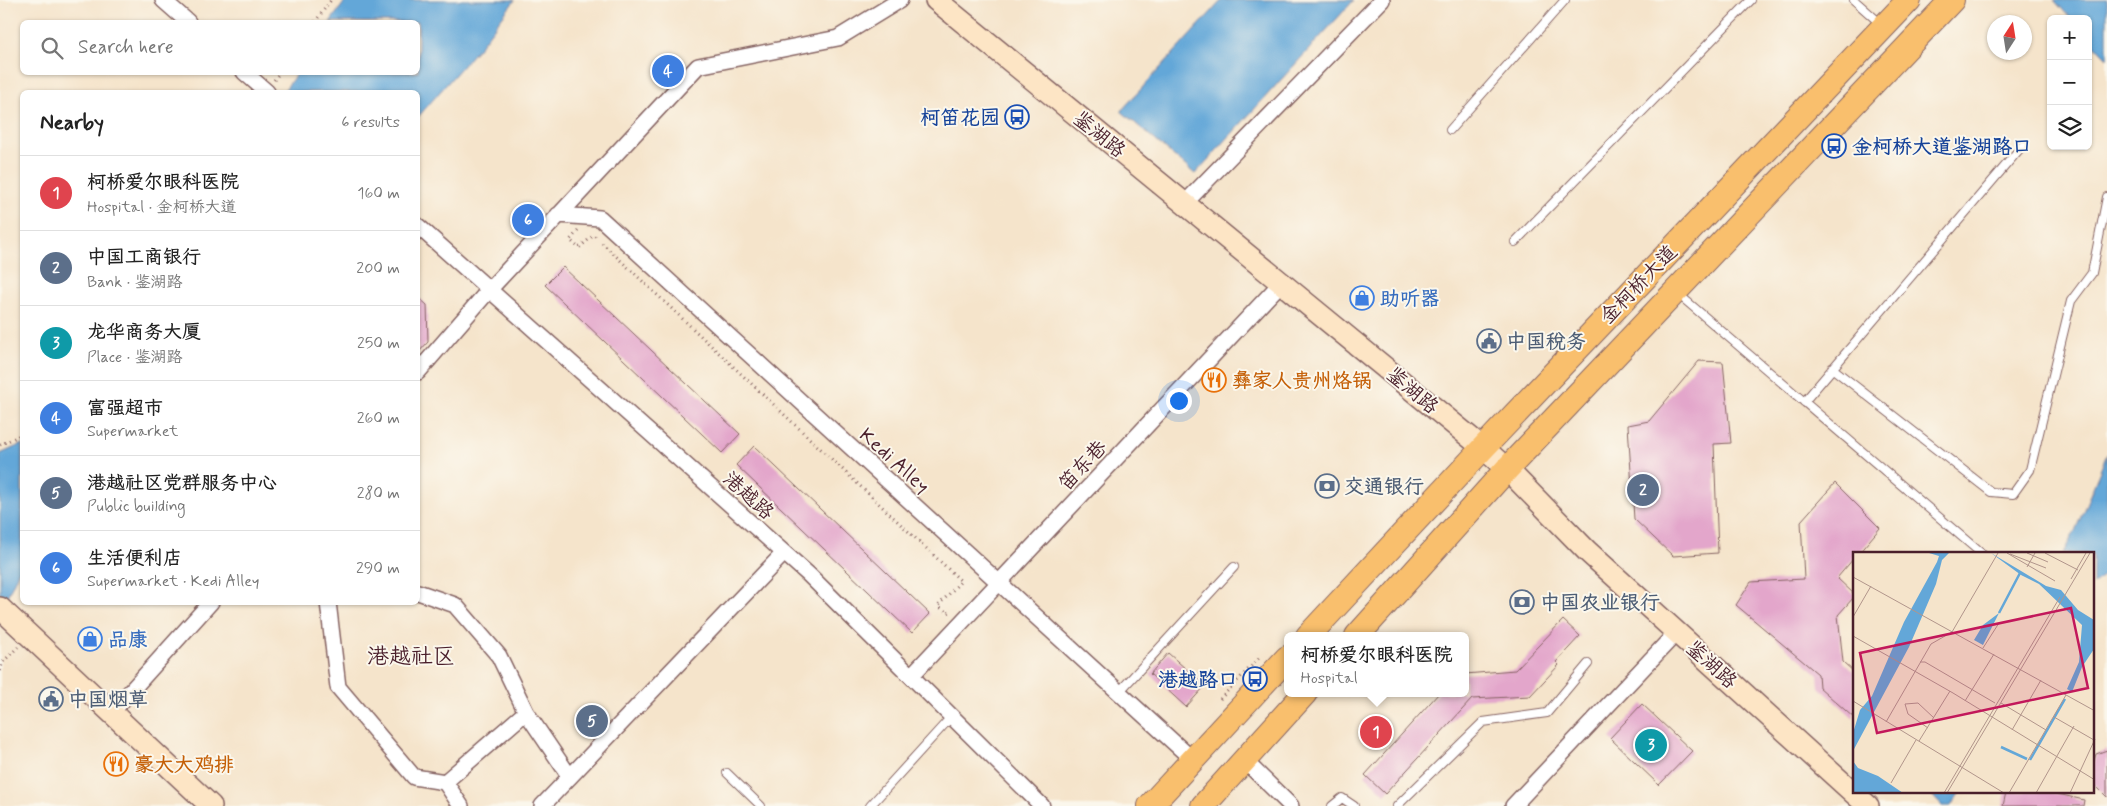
<!DOCTYPE html>
<html lang="en">
<head>
<meta charset="utf-8">
<style>
  body { margin:0; font-family:Mynerve,"LXGW WenKai TC",sans-serif; background:#f2f2f2; color:#222 }
  .controls { position:absolute; right:15px; top:15px; display:grid; overflow:hidden; border-radius:8px; box-shadow:0 1px 4px #0004 }
  .controls button { width:45px; height:45px; display:grid; place-items:center; padding:0; border:0; border-bottom:1px solid #e0e0e0; background:#fff; color:#222; font:25px sans-serif }
  .compass { position:absolute; left:1987px; top:15px; width:45px; height:45px; border-radius:50%; background:#fff; box-shadow:0 1px 4px #0004; rotate:12deg }
  .you { position:absolute; left:1178px; top:400px; width:18px; height:18px; margin:-12px; border:4px solid #fff; border-radius:50%; background:#1a73e8; box-shadow:0 0 0 8px #1a73e833 }
  .badge { display:grid; place-items:center; width:32px; height:32px; border-radius:50%; background:#111827; color:#fff; font-size:16px; font-weight:700 }
  .pin { position:absolute; translate:-50% -50%; border:2px solid #fff; box-shadow:0 1px 5px #0006 }
  .popup { position:absolute; left:1284px; top:632px; width:185px; height:65px; box-sizing:border-box; display:grid; place-content:center; border-radius:8px; background:#fff; filter:drop-shadow(0 1px 4px #0005); font-size:16px; white-space:nowrap; color:#767676 }
  .popup b { font-size:19px; color:#222 }
  .popup::after { content:''; position:absolute; left:50%; top:100%; margin-left:-10px; border:10px solid transparent; border-top-color:#fff }
  .list { margin:0; padding:0; list-style:none }
  h2 { display:flex; justify-content:space-between; align-items:center; height:65px; margin:0; padding:0 20px; font-size:21px }
  h2 small { font-size:16px; font-weight:400; color:#767676 }
  .list li { display:grid; grid-template-columns:32px 1fr auto; gap:15px; align-items:center; box-sizing:border-box; height:75px; padding:0 20px; border-top:1px solid #e0e0e0 }
  .list b { display:block; font-size:19px; white-space:nowrap }
  .list p { margin:0; font-size:16px; white-space:nowrap; color:#767676 }
  .list em { font-size:16px; font-style:normal; color:#767676 }
  .icon { flex:none; width:28px; height:28px; fill:none; stroke:currentColor; stroke-width:2; stroke-linecap:round; stroke-linejoin:round }
  .map { position:relative; flex:none; width:2107px; height:806px; overflow:hidden }
  .search { position:absolute; background:#fff; box-shadow:0 1px 4px #0004; left:20px; top:20px; width:400px; height:55px; display:flex; align-items:center; gap:12px; box-sizing:border-box; padding:0 18px; border-radius:8px; color:#767676; font-size:19px }
  .panel { position:absolute; background:#fff; box-shadow:0 1px 4px #0004; left:20px; top:90px; width:400px; height:515px; border-radius:8px }
  .map>svg:first-child { display:block }
  .water { fill:#63a7d8; stroke:#566382 }
  .building { fill:#e3a6cb }
  .lines { fill:none; stroke-linecap:round; stroke-linejoin:round }
  .lane-casing { stroke:#866463; stroke-width:10 }
  .street-casing { stroke:#866463; stroke-width:18 }
  .secondary-casing { stroke:#866463; stroke-width:24 }
  .primary-casing { stroke:#866463; stroke-width:26 }
  .path { stroke:#866463; stroke-width:3; stroke-dasharray:1 4; stroke-linecap:butt }
  .lane { stroke:#fff; stroke-width:8 }
  .street { stroke:#fff; stroke-width:15 }
  .secondary { stroke:#fde5c5; stroke-width:21 }
  .primary { stroke:#f9bf6d; stroke-width:24 }
  .labels { text-anchor:middle; stroke-width:4; stroke-linejoin:round; paint-order:stroke }
  .transit-label { font-size:20px; font-weight:bold; fill:#164399; stroke:#fbf7ec; text-anchor:end }
  .street-label { font-size:20px; fill:#4a1f2b; stroke:#fbf7ec }
  .shop-label { font-size:20px; font-weight:bold; fill:#366cbe; stroke:#fbf7ec; text-anchor:start }
  .service-label { font-size:20px; font-weight:bold; fill:#4e5e75; stroke:#fbf7ec; text-anchor:start }
  .food-label { font-size:20px; font-weight:bold; fill:#c56008; stroke:#fbf7ec; text-anchor:start }
  .quarter-label { font-size:22px; fill:#4a1f2b; stroke:#fbf7ec }
  .inset-river { fill:none; stroke:#63a7d8; stroke-width:2.5 }
  .inset-road { fill:none; stroke:#b1958b; stroke-width:1 }
  .view { fill:#c2185b; fill-opacity:0.15; stroke:#c2185b; stroke-width:2.5 }
  .inset-edge { fill:none; stroke:#4a1f2b; stroke-width:2.5 }
</style>
</head>
<body>
<div class="map">
<svg width="2107" height="806" viewBox="0 0 2107 806">
  <rect width="100%" height="100%" fill="#fbf7ec"/>
  <filter id="ink" filterUnits="userSpaceOnUse"><feTurbulence type="fractalNoise" baseFrequency=".02" numOctaves="2"/><feDisplacementMap in="SourceGraphic" scale="10" xChannelSelector="R" yChannelSelector="G"/><feConvolveMatrix kernelMatrix="1 2 1 2 8 2 1 2 1" color-interpolation-filters="sRGB"/></filter>
  <filter id="wash" filterUnits="userSpaceOnUse"><feTurbulence type="fractalNoise" baseFrequency=".0096" numOctaves="4" result="noise"/><feDisplacementMap in="SourceGraphic" scale="20" xChannelSelector="R" yChannelSelector="G"/><feGaussianBlur stdDeviation="1.12" result="paint"/><feColorMatrix in="noise" values="0 0 0 0 0 0 0 0 0 0 0 0 0 0 0 0 0 1.4 0 .05"/><feComposite in="paint" operator="in"/></filter>
  <g filter="url(#wash)">
    <rect width="100%" height="100%" fill="#f5e4cb"/>
    <path class="water" d="M346 0H515L480 46 418 117V92H283L297 73 418 72V22H330Z
      M1222 0H1354L1195 174 1121 111Z
      M2054 0H2107V58L2088 38V19H2071Z
      M22 444V564L0 612V454Z
      M2107 454V573L2093 585V554L2063 553 2075 531Z
      M1929 792H1960L1951 806H1942Z"/>
    <g id="blocks">
      <path class="building" d="M563 267 740 434 722 453 545 285Z
        M418 297 427 305 428 342 418 353Z
        M1699 361 1723 362 1731 443 1714 444 1718 553 1673 556 1634 519 1628 425 1649 421Z
        M754 446 930 614 912 633 736 465Z
        M1835 483 1880 528 1858 554H1854V558L1837 578 1854 594V597L1838 615 1843 662 1854 672V718L1819 687 1818 674 1736 605 1751 582 1804 579 1801 521Z
        M1563 620 1580 636 1556 662 1559 665 1530 696 1472 699 1385 794 1365 775 1439 693H1465V674L1515 670Z
        M1168 653 1205 686 1186 707 1150 674Z
        M1642 704 1692 751 1659 785 1610 738Z
        M2107 750V797L2093 783V764L2096 754Z
        M2006 792H2049L2084 800 2083 806H2003Z"/>
    </g>
  </g>
  <g filter="url(#ink)">
    <use href="#blocks" fill-opacity="0" stroke="#866463" stroke-width="1"/>
    <g class="lines">
      <g class="lane-casing">
        <path id="lane" d="M1854 0 1882 25
          M1450 130 1565 0
          M1515 242 1751 0
          M1677 293 1982 554
          M1832 368 1991 492 2013 494 2030 470 2071 301 2092 273 2107 197
          M1804 402 2023 145
          M1119 692 1234 567
          M727 773 761 806
          M870 806 952 716
          M1332 806 1342 798 1354 806
          M1397 806 1483 722 1547 713 1588 664"/>
      </g>
      <g class="street-casing">
        <path id="street" d="M163 0 188 22
          M244 72 267 92
          M1185 203 1382 0
          M558 215 600 218 1193 760
          M418 226 809 575 1042 806
          M418 372 489 290 698 66 838 38 900 0
          M418 592 455 605 499 656 526 712 570 777
          M328 602 338 687 414 777 445 782 461 806
          M911 676 1282 282
          M111 713 211 602
          M1244 760 1291 806
          M445 782 526 712
          M542 806 784 553
          M1513 806 1677 632"/>
      </g>
      <g class="secondary-casing">
        <path id="secondary" d="M936 0 1483 448 1507 469 1587 551 1868 806
          M0 608 211 806"/>
      </g>
      <g class="primary-casing">
        <path id="primary" d="M1308 636 1483 448 1909 0
          M1357 636 1507 469 1952 0
          M1150 806 1287 658
          M1203 806 1305 693"/>
      </g>
      <path class="path" d="M315 22 331 0
        M274 80 280 72
        M578 231 570 240 579 248 594 235 596 237
        M602 243 961 581 938 606 948 613 950 612
        M0 445 18 436 22 430
        M0 671 3 662 18 647
        M1220 699 1259 658"/>
      <use href="#lane" class="lane"/>
      <use href="#street" class="street"/>
      <use href="#secondary" class="secondary"/>
      <use href="#primary" class="primary"/>
    </g>
  </g>
  <defs>
    <g id="bus-ring" transform="scale(1.25)"><circle r="9.5" fill="#fbf7ec" stroke="#1a4fb4" stroke-width="1.5"/><path d="M-5-6H5V4H4V6H2V4H-2V6H-4V4H-5ZM-3.5-4V0h7V-4ZM-3.5 1.2v1.5H-2V1.2ZM2 1.2v1.5H3.5V1.2Z" fill="#1a4fb4"/></g>
    <g id="shop-ring" transform="scale(1.25)"><circle r="9.5" fill="#fbf7ec" stroke="#3f7fe0" stroke-width="1.5"/><path d="M-5-2.5h2.3a2.7 3.5 0 0 1 5.4 0H5L5.5 6h-11ZM-1.5-2.5h3a1.5 2.3 0 0 0-3 0Z" fill="#3f7fe0"/></g>
    <g id="civic-ring" transform="scale(1.25)"><circle r="9.5" fill="#fbf7ec" stroke="#5c6f8a" stroke-width="1.5"/><path d="M-.6-6.5H3V-4.5H.6V-3L4-1V1h2V6H-6V1h2V-1L-.6-3ZM-1.2 2.5V6h2.4V2.5Z" fill="#5c6f8a"/></g>
    <g id="restaurant-ring" transform="scale(1.25)"><circle r="9.5" fill="#fbf7ec" stroke="#e8710a" stroke-width="1.5"/><path d="M-5-6h1v4h1v-4h1v4h1v-4h1v5L-1.5 .5V6h-2V.5L-5-1ZM5-6V6H3V1.5H1.5Q1.5-4 5-6Z" fill="#e8710a"/></g>
    <g id="bank-ring" transform="scale(1.25)"><circle r="9.5" fill="#fbf7ec" stroke="#5c6f8a" stroke-width="1.5"/><path d="M-6-4H6V4H-6ZM0-2.3a2.3 2.3 0 1 0 0 4.6a2.3 2.3 0 1 0 0-4.6Z" fill="#5c6f8a"/></g>
  </defs>
  <g fill-rule="evenodd">
    <use href="#bus-ring" x="1017" y="117"/>
    <use href="#bus-ring" x="1834" y="146"/>
    <use href="#shop-ring" x="1362" y="298"/>
    <use href="#civic-ring" x="1489" y="341"/>
    <use href="#restaurant-ring" x="1214" y="380"/>
    <use href="#bank-ring" x="1327" y="486"/>
    <use href="#bank-ring" x="1522" y="602"/>
    <use href="#shop-ring" x="90" y="639"/>
    <use href="#bus-ring" x="1255" y="679"/>
    <use href="#civic-ring" x="51" y="699"/>
    <use href="#restaurant-ring" x="116" y="764"/>
  </g>
  <g class="labels">
    <g class="transit-label">
      <text x="1000" y="124">柯笛花园</text>
      <text x="1852" y="153" text-anchor="start">金柯桥大道鉴湖路口</text>
      <text x="1238" y="686">港越路口</text>
    </g>
    <g class="street-label">
      <text transform="translate(1100 134) rotate(39)" y="7">鉴湖路</text>
      <text transform="translate(1638 284) rotate(-46)" y="7">金柯桥大道</text>
      <text transform="translate(1413 390) rotate(40)" y="7">鉴湖路</text>
      <text transform="translate(895 460) rotate(42)" y="7">Kedi Alley</text>
      <text transform="translate(1082 465) rotate(-47)" y="7">笛东巷</text>
      <text transform="translate(749 495) rotate(42)" y="7">港越路</text>
      <text transform="translate(1712 664) rotate(42)" y="7">鉴湖路</text>
    </g>
    <g class="shop-label">
      <text x="1380" y="305">助听器</text>
      <text x="108" y="646">品康</text>
    </g>
    <g class="service-label">
      <text x="1506" y="348">中国税务</text>
      <text x="1344" y="493">交通银行</text>
      <text x="1540" y="609">中国农业银行</text>
      <text x="68" y="706">中国烟草</text>
    </g>
    <g class="food-label">
      <text x="1232" y="387">彝家人贵州烙锅</text>
      <text x="134" y="771">豪大大鸡排</text>
    </g>
    <g class="quarter-label">
      <text x="411" y="663">港越社区</text>
    </g>
  </g>
  <g transform="translate(1853 552)">
    <rect width="241" height="241" fill="#f5e4cb"/>
    <path d="M76 1H96L89 8 83 32 56 95 0 199V181L7 158 19 144 51 70 84 10 86 4ZM138 1 193 34 208 38 225 58 241 68V97L229 115 219 140 214 137 226 110 229 73 186 32 168 23ZM146 61 130 93 121 88 130 73ZM0 209 5 216 25 224 50 241H0Z" fill="#63a7d8"/>
    <path class="inset-river" d="M146 61 167 21M148 195 174 207M177 208 212 147"/>
    <path class="inset-road" d="M154 1 202 29M174 1 195 10M192 1 225 18M157 2 193 16M174 15 182 1M0 25 242 159M218 27 233 1M0 65 18 34M0 84 100 141 242 228M130 96 146 71M67 110H72L142 151M0 149 151 241M112 149 141 102M148 151 193 178M201 165 241 188M33 170 78 92 99 80 145 1M75 176 55 162 52 152 65 151 81 166M159 178 188 128M66 189 97 139M38 231 63 188M91 241 207 45M94 241 237 1M156 241 213 143M183 241 221 174M217 241 242 187"/>
    <path class="view" d="M218 56 235 136 24 181 7 101Z"/>
    <rect width="241" height="241" class="inset-edge"/>
  </g>
</svg>
<div class="controls">
<button>+</button>
<button>−</button>
<button><svg class="icon" aria-label="layers" viewBox="0 0 24 24"><path d="M12 4l9 5-9 5-9-5zM3 14l9 5 9-5"/></svg></button>
</div>
<svg class="compass" viewBox="-18 -18 36 36"><path d="M0-13l5 13h-10z" fill="#e53935"/><path d="M0 13l5-13h-10z" fill="#767676"/></svg>
<div class="you"></div>
<div class="pin badge" style="left:1376px;top:732px;background:#e0444e">1</div>
<div class="popup"><b>柯桥爱尔眼科医院</b>Hospital</div>
<div class="pin badge" style="left:1643px;top:490px;background:#5c6f8a">2</div>
<div class="pin badge" style="left:1651px;top:745px;background:#0f9aa8">3</div>
<div class="pin badge" style="left:668px;top:71px;background:#3f7fe0">4</div>
<div class="pin badge" style="left:592px;top:721px;background:#5c6f8a">5</div>
<div class="pin badge" style="left:528px;top:220px;background:#3f7fe0">6</div>
<div class="search"><svg class="icon" aria-label="search" viewBox="0 0 24 24"><circle cx="10" cy="10" r="6"/><path d="M15 15l6 6"/></svg>Search here</div>
<section class="panel">
<h2>Nearby<small>6 results</small></h2>
<ul class="list">
<li><span class="badge" style="background:#e0444e">1</span><div><b>柯桥爱尔眼科医院</b><p>Hospital · 金柯桥大道</p></div><em>160 m</em></li>
<li><span class="badge" style="background:#5c6f8a">2</span><div><b>中国工商银行</b><p>Bank · 鉴湖路</p></div><em>200 m</em></li>
<li><span class="badge" style="background:#0f9aa8">3</span><div><b>龙华商务大厦</b><p>Place · 鉴湖路</p></div><em>250 m</em></li>
<li><span class="badge" style="background:#3f7fe0">4</span><div><b>富强超市</b><p>Supermarket</p></div><em>260 m</em></li>
<li><span class="badge" style="background:#5c6f8a">5</span><div><b>港越社区党群服务中心</b><p>Public building</p></div><em>280 m</em></li>
<li><span class="badge" style="background:#3f7fe0">6</span><div><b>生活便利店</b><p>Supermarket · Kedi Alley</p></div><em>290 m</em></li>
</ul>
</section>
</div>
</body>
</html>
